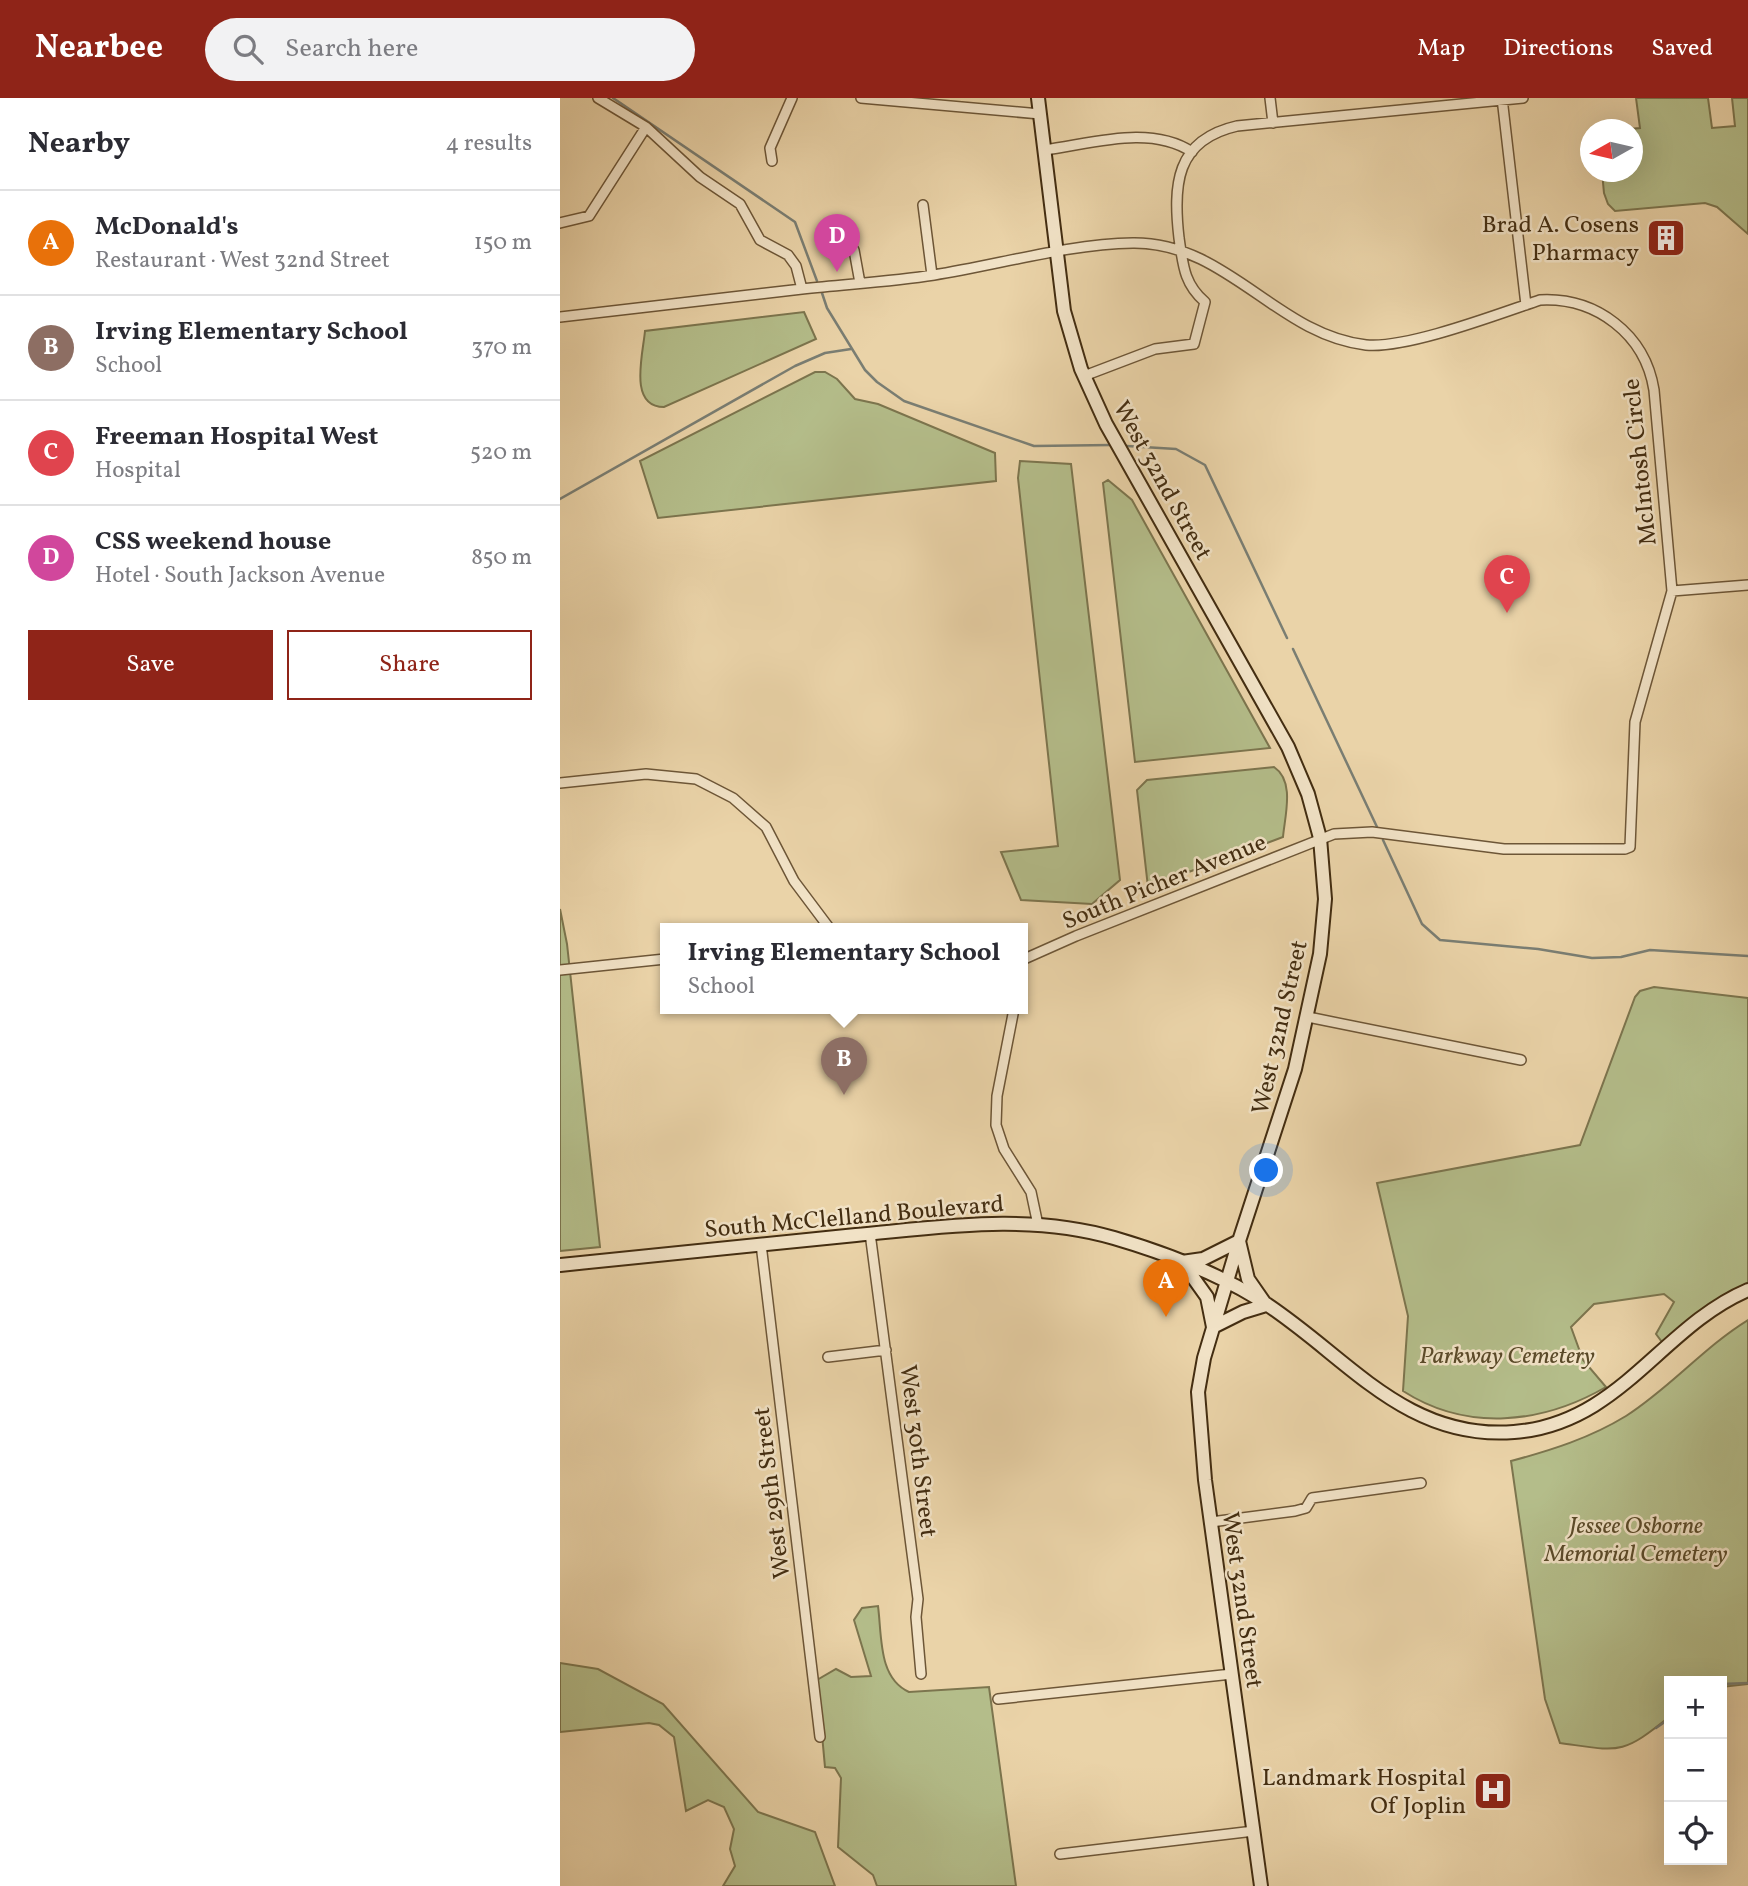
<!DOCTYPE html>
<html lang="en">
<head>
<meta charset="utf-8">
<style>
  body { margin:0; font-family:Vollkorn,serif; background:#f2f2f3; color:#2b2b33 }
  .controls { position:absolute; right:21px; bottom:21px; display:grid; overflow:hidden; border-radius:0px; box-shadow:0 7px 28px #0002 }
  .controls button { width:63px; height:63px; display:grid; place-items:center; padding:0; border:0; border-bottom:2px solid #e1e1e2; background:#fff; color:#2b2b33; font:35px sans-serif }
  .compass { position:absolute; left:1020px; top:21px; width:63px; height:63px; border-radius:50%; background:#fff; box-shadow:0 7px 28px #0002; rotate:262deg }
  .you { position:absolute; left:707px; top:1073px; width:24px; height:24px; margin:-18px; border:5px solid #fff; border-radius:50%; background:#1a73e8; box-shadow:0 0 0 10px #1a73e833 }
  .badge { display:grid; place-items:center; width:46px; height:46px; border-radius:50%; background:#8f2418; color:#fff; font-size:23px; font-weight:700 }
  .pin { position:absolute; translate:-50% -58px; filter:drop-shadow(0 2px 4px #0008) }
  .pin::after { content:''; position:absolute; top:37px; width:24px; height:21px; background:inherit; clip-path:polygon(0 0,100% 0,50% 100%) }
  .popup { position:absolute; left:100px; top:825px; width:368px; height:91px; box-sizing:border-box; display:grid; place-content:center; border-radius:0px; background:#fff; filter:drop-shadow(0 2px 5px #0005); font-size:23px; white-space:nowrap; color:#7c7c81 }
  .popup b { font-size:26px; color:#2b2b33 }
  .popup::after { content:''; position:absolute; left:50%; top:100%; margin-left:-14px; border:14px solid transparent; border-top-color:#fff }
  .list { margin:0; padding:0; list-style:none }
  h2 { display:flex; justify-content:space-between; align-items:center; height:91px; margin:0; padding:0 28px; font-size:30px }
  h2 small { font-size:23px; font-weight:400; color:#7c7c81 }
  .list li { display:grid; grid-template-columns:46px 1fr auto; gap:21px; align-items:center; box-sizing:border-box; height:105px; padding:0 28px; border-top:2px solid #e1e1e2 }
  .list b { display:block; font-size:26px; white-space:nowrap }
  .list p { margin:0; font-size:23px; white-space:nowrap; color:#7c7c81 }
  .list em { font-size:23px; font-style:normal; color:#7c7c81 }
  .actions { display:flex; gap:14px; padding:21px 28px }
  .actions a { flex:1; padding:16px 0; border:2px solid #8f2418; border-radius:0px; text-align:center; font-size:24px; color:#8f2418 }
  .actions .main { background:#8f2418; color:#fff }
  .icon { flex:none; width:38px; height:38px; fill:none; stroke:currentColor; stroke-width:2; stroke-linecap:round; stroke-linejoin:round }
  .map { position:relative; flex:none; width:1188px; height:1788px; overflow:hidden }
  header { display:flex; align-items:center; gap:42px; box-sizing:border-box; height:98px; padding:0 35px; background:#8f2418; color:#fff }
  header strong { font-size:33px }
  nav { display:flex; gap:38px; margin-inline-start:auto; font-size:24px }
  .search { width:490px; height:63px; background:#f2f2f3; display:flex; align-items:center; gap:18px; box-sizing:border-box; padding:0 24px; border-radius:38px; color:#7c7c81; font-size:26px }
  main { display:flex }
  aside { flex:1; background:#fff }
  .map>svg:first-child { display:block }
  .green { fill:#b4bd8a; stroke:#7c754e; stroke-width:2 }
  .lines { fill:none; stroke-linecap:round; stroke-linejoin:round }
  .stream { stroke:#7a7e73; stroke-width:2.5 }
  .street-casing { stroke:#6d5637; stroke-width:12 }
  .secondary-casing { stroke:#432d11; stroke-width:16 }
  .street { stroke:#f1e2c6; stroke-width:9 }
  .secondary { stroke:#f1e2c6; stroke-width:12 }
  .labels { text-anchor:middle; stroke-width:5; stroke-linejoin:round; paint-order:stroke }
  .poi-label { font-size:24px; fill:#432d11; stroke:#f1e2c6; text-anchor:end }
  .street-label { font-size:24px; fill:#432d11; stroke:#f1e2c6 }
  .park-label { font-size:24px; font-style:italic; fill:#5a4a29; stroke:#f1e2c6 }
</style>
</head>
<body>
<header>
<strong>Nearbee</strong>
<div class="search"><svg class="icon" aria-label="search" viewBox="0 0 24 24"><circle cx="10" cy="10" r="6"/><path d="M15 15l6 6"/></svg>Search here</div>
<nav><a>Map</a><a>Directions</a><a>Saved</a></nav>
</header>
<main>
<aside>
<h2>Nearby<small>4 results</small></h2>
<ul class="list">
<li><span class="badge" style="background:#e8710a">A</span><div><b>McDonald's</b><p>Restaurant · West 32nd Street</p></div><em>150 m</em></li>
<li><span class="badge" style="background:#8d6e63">B</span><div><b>Irving Elementary School</b><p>School</p></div><em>370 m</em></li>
<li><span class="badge" style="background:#e0444e">C</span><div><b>Freeman Hospital West</b><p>Hospital</p></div><em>520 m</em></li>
<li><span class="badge" style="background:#d1479c">D</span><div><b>CSS weekend house</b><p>Hotel · South Jackson Avenue</p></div><em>850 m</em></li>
</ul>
<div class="actions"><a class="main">Save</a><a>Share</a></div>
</aside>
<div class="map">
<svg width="1188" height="1788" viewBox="0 0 1188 1788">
  <rect width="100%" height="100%" fill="#ead3a8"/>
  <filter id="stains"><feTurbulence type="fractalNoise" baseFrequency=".00286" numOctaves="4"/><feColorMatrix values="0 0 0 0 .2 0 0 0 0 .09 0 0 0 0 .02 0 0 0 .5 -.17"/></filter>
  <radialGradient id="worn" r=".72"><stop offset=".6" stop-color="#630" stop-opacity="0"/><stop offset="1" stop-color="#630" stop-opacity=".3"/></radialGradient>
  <path class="green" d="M1076 0H1148L1152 30 1175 28 1172 0H1188V136L1157 109 1145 105 1055 113 1048 106 1044 95 1042 74H1072V32L1069 31 1080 30Z
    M244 214 256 241 104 309C68 309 83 256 85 233Z
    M255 274H265L277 281 295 301 318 306 435 355 436 383 98 420 80 363Z
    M460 363 511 366 560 782 532 806 461 802 441 754 498 748 458 380Z
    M548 382 572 402 710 650 575 664 543 385Z
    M714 669C735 683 725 717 723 739L588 789 577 692 587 682Z
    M0 811 7 846 40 1149 0 1153Z
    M1094 889 1188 900V1185L1162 1198 1102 1244 1096 1236 1114 1204 1104 1196 1034 1206 1011 1229 1023 1262 1046 1289C982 1326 907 1334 843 1293L848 1218 817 1085 1020 1047 1075 899 1080 893Z
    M1188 1222V1586L1162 1589V1583H1109V1619C1061 1658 1059 1653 1000 1645L985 1601 951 1363C992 1352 1030 1340 1066 1318 1110 1290 1144 1249 1188 1222Z
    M318 1508C322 1538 318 1580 349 1594L429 1589 456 1788H317L313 1777 278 1749 281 1680 275 1670 265 1669 257 1582 276 1571 291 1579 311 1578 294 1522 302 1510Z
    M0 1565 38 1571 103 1606 198 1714 255 1734 275 1788H163L175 1768 170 1751 174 1731 164 1709 148 1702 126 1713 114 1639 99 1627 89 1625 0 1634Z"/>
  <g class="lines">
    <path class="stream" d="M53 0 235 124 257 183
      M262 195 267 210 305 272 317 284 344 303 474 348 551 347
      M567 348 616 351 645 367 727 540
      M0 401 235 268 265 255 291 251
      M733 551 817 729
      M823 742 862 826 880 842 978 851 1032 860 1061 859 1090 852 1188 858
      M1162 1586 1188 1585
      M1096 1630 1109 1621"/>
    <g class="street-casing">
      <path id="street" d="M38 0 86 29 140 79 180 106 200 142 228 157 236 168 242 191
        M301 0 480 16
        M710 0 713 25
        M942 0 966 207
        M484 52C531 46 590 26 632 54
        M212 63 210 50 232 0
        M363 107 372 177
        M0 125 29 118 86 29
        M294 152 300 185
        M0 219C81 210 161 200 242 191 286 186 330 184 374 177 438 167 508 146 573 145 667 144 717 237 806 247 847 251 938 216 980 202 1036 199 1085 236 1094 292L1112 493 1075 624 1070 749 1065 751H944L812 734 774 736 516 838 462 862
        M524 278 595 251 634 246 645 204C624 186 623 167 619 140 613 88 615 42 677 28L963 0
        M1112 493 1188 487
        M0 685 86 676 136 681 173 700 206 729 234 783 270 831
        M0 872 105 861
        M454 911 437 998 436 1027 444 1051 471 1094 478 1127
        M748 919 961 962
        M310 1135 358 1501 356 1519 361 1576
        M201 1146 260 1639
        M268 1259 326 1252
        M651 1424 735 1413 746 1410 752 1400 861 1385
        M438 1601 672 1576
        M500 1756 694 1733"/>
    </g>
    <g class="secondary-casing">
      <path id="secondary" d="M478 0 504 213 521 271 546 326 728 649 748 696 760 740 765 801 760 856 735 971 679 1143 644 1260 638 1294 645 1382 701 1788
        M679 1143 688 1181 706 1207 683 1214 653 1229 647 1199 622 1164 643 1161Z
        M0 1167C99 1157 198 1146 296 1137 382 1129 469 1115 554 1140 602 1154 654 1174 697 1200 783 1253 842 1343 954 1334 1060 1326 1101 1229 1188 1192"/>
    </g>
    <use href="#street" class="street"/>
    <use href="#secondary" class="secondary"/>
  </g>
  <defs>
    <g id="building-square" transform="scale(2.0125)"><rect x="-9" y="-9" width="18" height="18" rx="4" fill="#8f2418" stroke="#f1e2c6"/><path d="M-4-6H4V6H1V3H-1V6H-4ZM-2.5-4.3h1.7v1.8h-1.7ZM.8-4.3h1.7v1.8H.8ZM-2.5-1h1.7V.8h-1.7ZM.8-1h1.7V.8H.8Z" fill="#fff"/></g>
    <g id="hospital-square" transform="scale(2.0125)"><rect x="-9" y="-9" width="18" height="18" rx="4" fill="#8f2418" stroke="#f1e2c6"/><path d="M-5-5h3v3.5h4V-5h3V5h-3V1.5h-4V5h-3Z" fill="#fff"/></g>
  </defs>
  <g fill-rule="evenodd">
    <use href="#building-square" x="1106" y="140"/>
    <use href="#hospital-square" x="933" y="1693"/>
  </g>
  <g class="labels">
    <g class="poi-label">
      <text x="1079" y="134">Brad A. Cosens<tspan x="1079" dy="28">Pharmacy</tspan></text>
      <text x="906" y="1687">Landmark Hospital<tspan x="906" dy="28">Of Joplin</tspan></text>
    </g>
    <g class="street-label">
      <text transform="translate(1079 364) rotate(-96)" y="8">McIntosh Circle</text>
      <text transform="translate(603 382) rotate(61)" y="8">West 32nd Street</text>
      <text transform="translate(604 783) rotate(-22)" y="8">South Picher Avenue</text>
      <text transform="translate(719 929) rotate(-77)" y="8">West 32nd Street</text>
      <text transform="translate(294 1118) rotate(-5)" y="8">South McClelland Boulevard</text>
      <text transform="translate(359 1353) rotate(83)" y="8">West 30th Street</text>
      <text transform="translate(211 1395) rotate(-97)" y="8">West 29th Street</text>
      <text transform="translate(683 1502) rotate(82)" y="8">West 32nd Street</text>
    </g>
    <g class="park-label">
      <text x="947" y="1265">Parkway Cemetery</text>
      <text x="1076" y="1435">Jessee Osborne<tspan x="1076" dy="28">Memorial Cemetery</tspan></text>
    </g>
  </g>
  <rect width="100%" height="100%" filter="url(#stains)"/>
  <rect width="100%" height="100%" fill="url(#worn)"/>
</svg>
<div class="controls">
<button>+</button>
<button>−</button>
<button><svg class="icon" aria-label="locate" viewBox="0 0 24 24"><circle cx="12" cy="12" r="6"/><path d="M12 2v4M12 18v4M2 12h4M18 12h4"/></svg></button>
</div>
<svg class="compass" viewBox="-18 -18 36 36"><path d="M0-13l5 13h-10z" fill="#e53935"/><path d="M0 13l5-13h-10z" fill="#7c7c81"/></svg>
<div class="you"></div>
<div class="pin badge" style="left:606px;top:1219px;background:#e8710a">A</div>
<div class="pin badge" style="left:284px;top:997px;background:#8d6e63">B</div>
<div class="popup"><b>Irving Elementary School</b>School</div>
<div class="pin badge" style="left:947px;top:515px;background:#e0444e">C</div>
<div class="pin badge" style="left:277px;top:174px;background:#d1479c">D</div>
</div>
</main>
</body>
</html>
